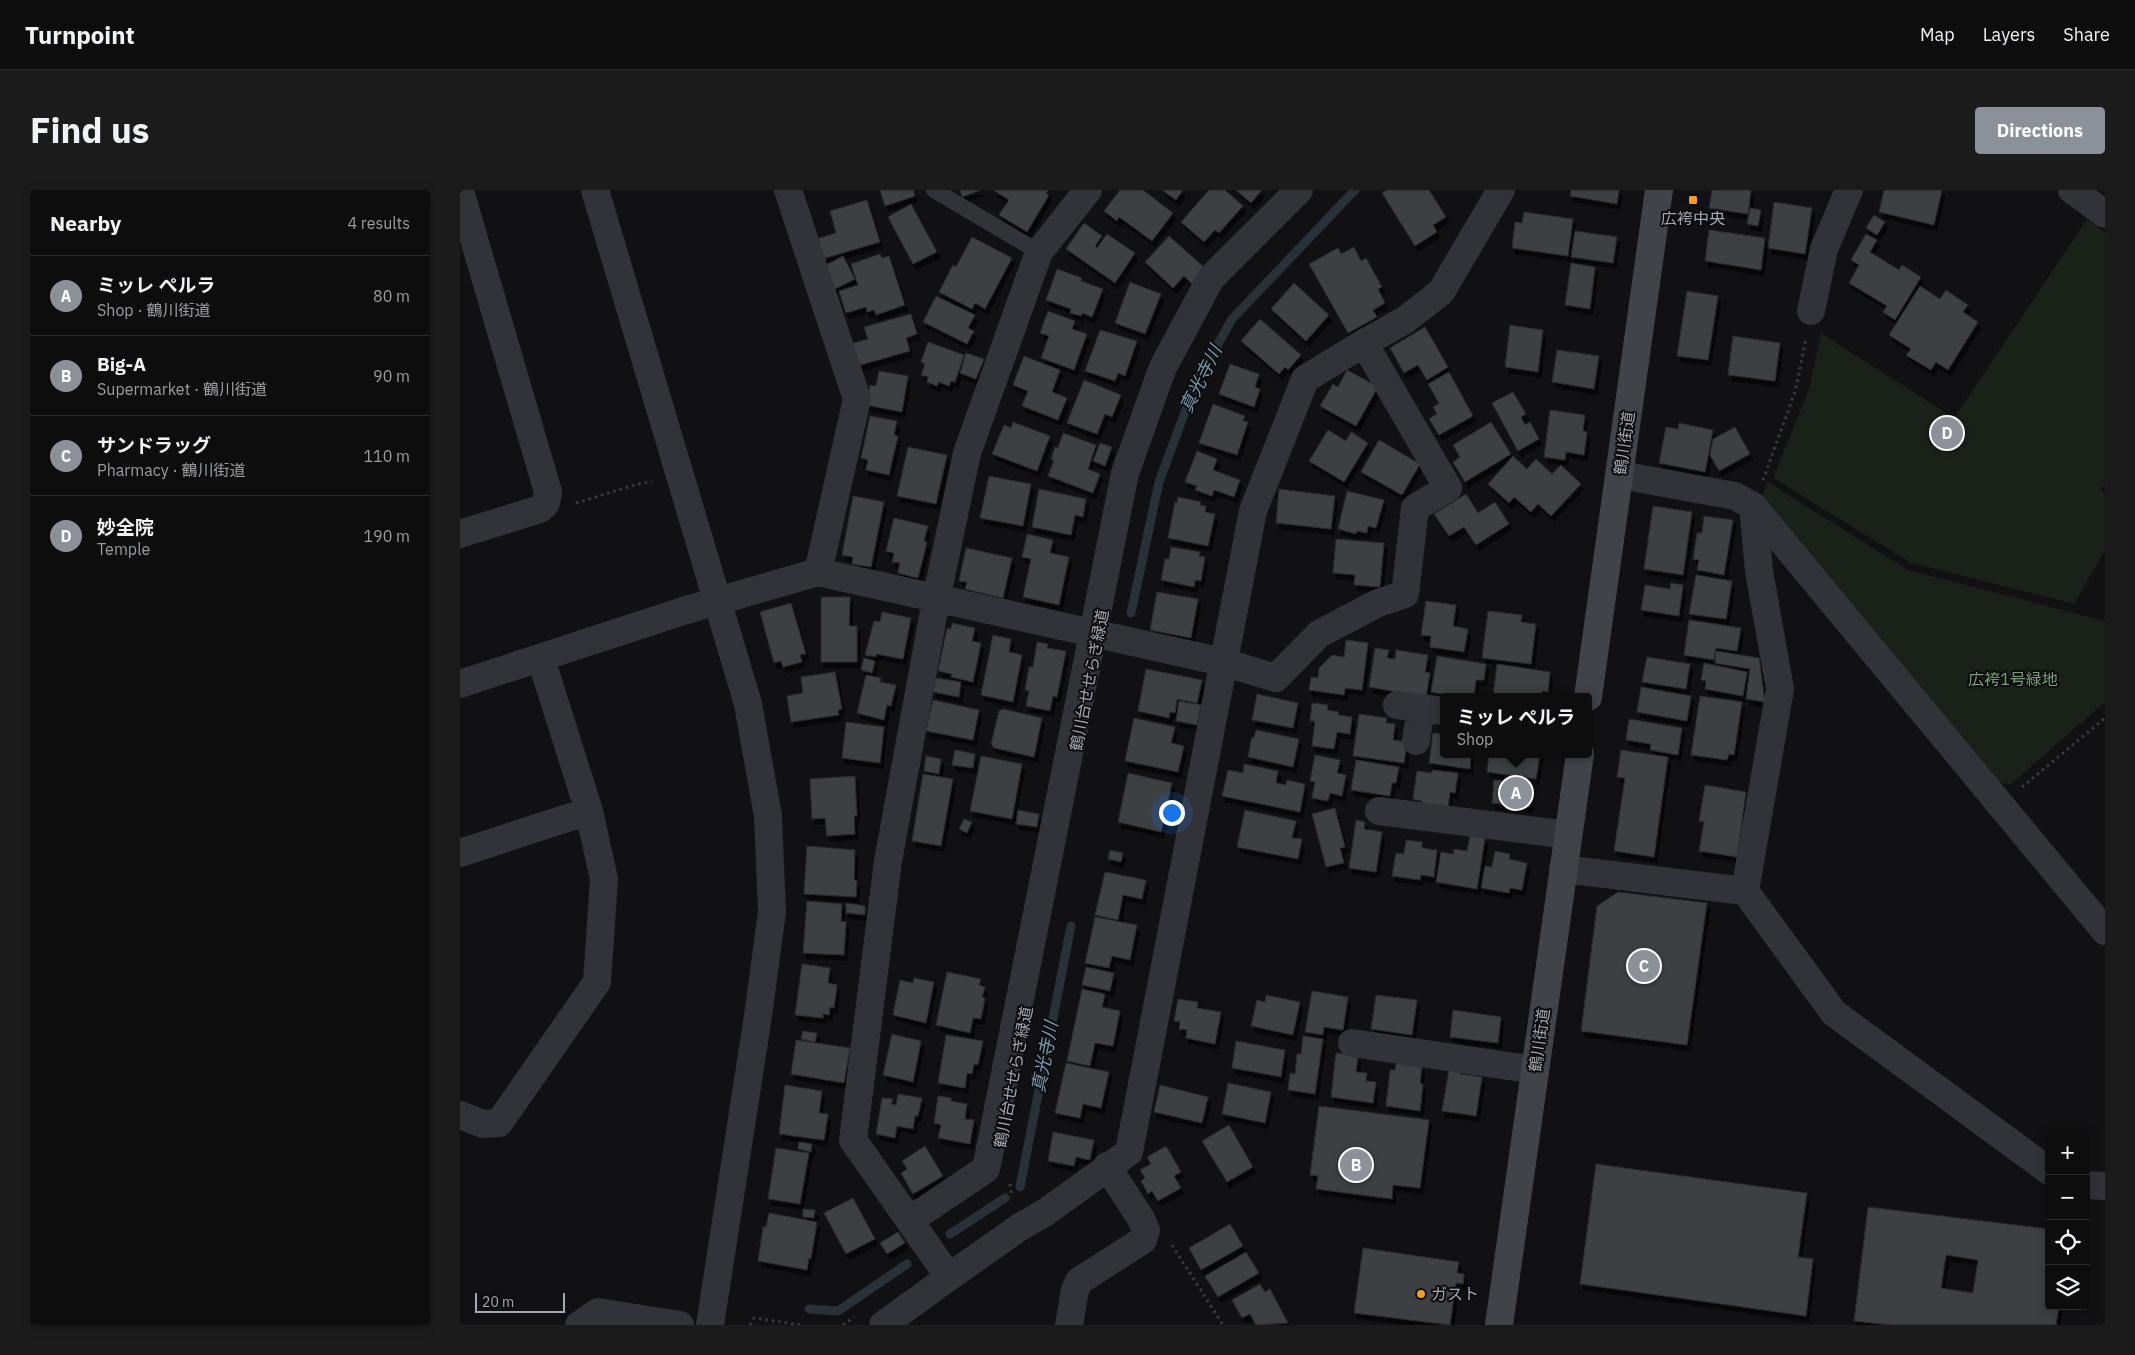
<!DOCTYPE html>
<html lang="en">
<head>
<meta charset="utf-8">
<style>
  body { margin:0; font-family:"IBM Plex Sans","Noto Sans JP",sans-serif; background:#1b1b1c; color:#f1f3f6 }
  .controls { position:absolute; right:15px; bottom:15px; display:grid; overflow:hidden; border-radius:5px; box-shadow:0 2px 12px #0003 }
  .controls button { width:45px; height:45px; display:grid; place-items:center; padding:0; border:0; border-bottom:1px solid #2d2d2e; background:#0d0d0e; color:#f1f3f6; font:25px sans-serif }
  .scale { position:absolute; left:15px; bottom:12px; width:90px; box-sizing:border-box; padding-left:5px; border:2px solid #a2a9b4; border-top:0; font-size:14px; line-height:18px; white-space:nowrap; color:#a2a9b4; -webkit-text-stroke:4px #0c0c0e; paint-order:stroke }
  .you { position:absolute; left:711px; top:622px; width:18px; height:18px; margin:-12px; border:4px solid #fff; border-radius:50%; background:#1a73e8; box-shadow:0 0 0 8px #1a73e833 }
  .badge { display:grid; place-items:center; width:32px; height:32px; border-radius:50%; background:#8c9099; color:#fff; font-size:16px; font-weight:700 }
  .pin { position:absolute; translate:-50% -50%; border:2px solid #fff; box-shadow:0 1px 5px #0006 }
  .popup { position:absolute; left:980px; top:503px; width:152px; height:65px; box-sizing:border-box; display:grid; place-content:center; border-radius:5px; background:#0d0d0e; filter:drop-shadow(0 1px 4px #0005); font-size:16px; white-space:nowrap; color:#9a9c9e }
  .popup b { font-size:19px; color:#f1f3f6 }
  .popup::after { content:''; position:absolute; left:50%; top:100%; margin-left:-10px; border:10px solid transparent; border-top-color:#0d0d0e }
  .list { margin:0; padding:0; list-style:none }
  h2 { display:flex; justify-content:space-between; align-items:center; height:65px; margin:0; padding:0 20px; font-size:21px }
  h2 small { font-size:16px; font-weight:400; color:#9a9c9e }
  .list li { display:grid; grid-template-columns:32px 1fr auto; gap:15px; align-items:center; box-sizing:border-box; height:80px; padding:0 20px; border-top:1px solid #2d2d2e }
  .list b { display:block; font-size:19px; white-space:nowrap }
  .list p { margin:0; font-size:16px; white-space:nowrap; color:#9a9c9e }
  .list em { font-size:16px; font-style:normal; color:#9a9c9e }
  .icon { flex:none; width:28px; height:28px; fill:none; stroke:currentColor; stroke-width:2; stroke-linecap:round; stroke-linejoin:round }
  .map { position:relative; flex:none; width:1645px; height:1135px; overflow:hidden; border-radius:5px }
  header { display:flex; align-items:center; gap:30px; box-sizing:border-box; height:70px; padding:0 25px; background:#0d0d0e; border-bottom:1px solid #2d2d2e }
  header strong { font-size:24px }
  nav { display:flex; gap:28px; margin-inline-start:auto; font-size:18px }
  .intro { display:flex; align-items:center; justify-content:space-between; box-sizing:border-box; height:120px; padding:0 30px }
  h1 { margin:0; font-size:35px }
  .button { padding:12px 22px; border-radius:5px; background:#8c9099; color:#fff; font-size:18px; font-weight:700 }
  main { display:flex; gap:30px; padding:0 30px }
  aside { flex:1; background:#0d0d0e; border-radius:5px; box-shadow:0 2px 12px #0003 }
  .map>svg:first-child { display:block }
  .green { fill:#192119 }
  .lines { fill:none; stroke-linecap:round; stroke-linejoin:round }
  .stream { stroke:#273137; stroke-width:9 }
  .building { fill:#3d3f43; stroke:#2b2b2f; fill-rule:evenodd; filter:url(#shadow) }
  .path { stroke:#383b3f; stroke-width:3; stroke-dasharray:2.5 4; stroke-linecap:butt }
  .service { stroke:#323338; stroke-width:16 }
  .minor { stroke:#323338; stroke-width:28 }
  .tertiary { stroke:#323338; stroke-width:28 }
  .secondary { stroke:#404348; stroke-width:28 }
  .poi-dot { fill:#fa9c22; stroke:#0c0c0e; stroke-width:2 }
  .labels { text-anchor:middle; stroke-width:4; stroke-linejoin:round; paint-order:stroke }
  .poi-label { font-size:16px; fill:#a2a9b4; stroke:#0c0c0e }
  .street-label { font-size:16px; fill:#a2a9b4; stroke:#0c0c0e }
  .park-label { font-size:16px; fill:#79a077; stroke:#0c0c0e }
  .water-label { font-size:18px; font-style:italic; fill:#769cb1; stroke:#0c0c0e }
</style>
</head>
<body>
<header>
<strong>Turnpoint</strong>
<nav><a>Map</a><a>Layers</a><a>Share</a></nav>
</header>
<div class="intro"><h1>Find us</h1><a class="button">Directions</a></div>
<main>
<aside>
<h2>Nearby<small>4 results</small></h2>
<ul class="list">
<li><span class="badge">A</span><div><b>ミッレ ぺルラ</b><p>Shop · 鶴川街道</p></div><em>80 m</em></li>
<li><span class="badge">B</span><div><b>Big-A</b><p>Supermarket · 鶴川街道</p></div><em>90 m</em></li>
<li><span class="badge">C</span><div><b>サンドラッグ</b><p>Pharmacy · 鶴川街道</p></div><em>110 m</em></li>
<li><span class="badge">D</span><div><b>妙全院</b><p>Temple</p></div><em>190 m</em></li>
</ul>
</aside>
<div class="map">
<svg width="1645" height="1135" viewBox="0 0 1645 1135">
  <defs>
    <filter id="shadow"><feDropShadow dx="3" dy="5.5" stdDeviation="0" flood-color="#0009"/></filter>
  </defs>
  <rect width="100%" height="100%" fill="#111113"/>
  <path class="green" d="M1627 29 1645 43V293L1641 300 1645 303V360L1614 414 1451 373 1313 288 1349 199 1361 143 1494 228Z
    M1308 292 1448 380 1645 431V512L1551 594 1536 592 1302 307Z"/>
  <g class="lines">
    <path class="stream" d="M671 423 699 292 735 195 772 129 895 0
      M560 997 611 736
      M490 1044 545 1008
      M349 1119 378 1121 447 1074"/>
  </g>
  <path class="building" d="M420 0H453L455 6 425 16Z
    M500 0H521L502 7Z
    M533 0H588L586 4 589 5 567 42 539 25 549 10Z
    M660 0H683L713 23 692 51 659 27 657 31 644 21Z
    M702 0H723L716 10Z
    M749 0H765L783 16 759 43 755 40 744 52 721 32Z
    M776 0H802L791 13Z
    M927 0H969L986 27 973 35 977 42 955 56 922 3Z
    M1111 0H1159L1157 14 1110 6Z
    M1252 0H1291L1288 24 1249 18Z
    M1424 0H1482L1474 35 1419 22Z
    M407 10 420 52 362 69 356 49 376 43 370 21Z
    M1314 12 1352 18 1345 64 1308 58Z
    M451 14 477 62 453 74 428 27Z
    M1290 18 1301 20 1298 36 1287 34Z
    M1064 22 1113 29 1108 66 1052 58 1055 32 1062 33Z
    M1414 25 1425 32 1417 45 1406 38Z
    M624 33 642 46 635 56 637 58 647 44 675 63 655 93 606 59Z
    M1249 40 1305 48 1301 80 1245 71Z
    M1115 41 1157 47 1153 73 1111 67Z
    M1406 44 1417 50 1410 62 1439 80 1442 75 1461 87 1435 130 1423 122 1427 116 1389 93 1399 75 1391 70Z
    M709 46 746 79 732 94 724 86 713 98 685 72Z
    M512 47 552 68 525 119 515 113 512 119 479 102 493 75 496 77Z
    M894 57 901 71 906 68 922 97 918 99 925 113 913 120 917 127 888 143 849 74 878 58 881 64Z
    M420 64 422 68 429 66 445 115 416 125 414 120 407 122 406 117 386 123 379 101 398 95 391 74Z
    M383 66 395 89 375 99 364 76Z
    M1111 73 1135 77 1130 119 1105 115Z
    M597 79 622 88 621 91 643 99 632 127 622 123 621 126 610 123 611 119 586 110Z
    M670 92 701 104 685 144 655 133Z
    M834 93 869 125 846 151 811 119Z
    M1460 96 1480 109 1486 100 1508 115 1503 122 1518 132 1488 180 1476 172 1471 180 1446 165 1451 159 1429 145Z
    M1227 101 1258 106 1248 170 1217 166Z
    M476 106 515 125 508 138 514 141 507 154 463 132Z
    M588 121 615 131 612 139 627 144 614 180 581 168 589 146 580 143Z
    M451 124 457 144 446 148 450 161 397 176 391 154 408 149 404 137Z
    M800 129 841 165 828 180 825 177 819 184 781 151Z
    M1050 135 1083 140 1078 182 1045 177Z
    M965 137 988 177 967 190 958 175 944 183 930 158Z
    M640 140 677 151 665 186 658 183 655 191 625 181Z
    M1273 146 1320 153 1315 191 1268 185Z
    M468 152 504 165 495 192 491 191 489 196 479 192 477 196 467 192 468 187 461 185 465 174 461 172Z
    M1097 160 1139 166 1134 199 1092 192Z
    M506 163 524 169 516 189 500 183Z
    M564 166 600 180 592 202 607 208 598 230 562 216 568 201 553 195Z
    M770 174 799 184 795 197 800 199 794 217 759 204Z
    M887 180 918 197 896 236 860 216 873 194 878 197Z
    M419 181 448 186 442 222 406 215 410 195 416 196Z
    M989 182 1013 226 979 245 969 229 977 224 973 217 979 213 968 194Z
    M624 190 661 205 652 227 645 224 637 244 607 233Z
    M1053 202 1066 224 1061 227 1065 235 1070 232 1079 249 1058 261 1032 213Z
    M753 214 785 226 783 231 788 232 777 265 739 253Z
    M1090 220 1125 225 1123 241 1127 242 1124 265 1106 262 1105 270 1084 267Z
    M410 226 437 231 434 245 438 246 429 285 406 280 408 270 401 268Z
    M553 232 590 246 577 281 532 264 544 235 551 238Z
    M1031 232 1051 264 1005 292 993 272 1000 267 993 255Z
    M1219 233 1253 240 1245 282 1199 273 1206 237 1218 239Z
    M1275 237 1290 264 1259 281 1250 265 1253 249Z
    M868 240 886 251 891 242 908 253 884 292 849 271Z
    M603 243 636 255 628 279 640 284 633 303 588 286 594 270 591 269 595 257 598 258Z
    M919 250 960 274 942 305 901 282Z
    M640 253 652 257 645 276 633 271Z
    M448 257 487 265 476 314 437 306Z
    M737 261 757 269 753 280 780 290 774 307 754 300 752 306 735 300 737 296 725 292Z
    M1053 266 1067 279 1076 269 1092 284 1101 275 1121 294 1091 326 1078 314 1071 322 1054 307 1049 313 1028 294Z
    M529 286 571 294 563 336 520 328Z
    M579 299 626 309 623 327 615 325 611 345 572 337Z
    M819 299 875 306 871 339 816 333Z
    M887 301 924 310 916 338 908 336 907 343 897 341 896 344 878 339Z
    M1006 304 1018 323 1035 312 1049 334 1016 355 1004 337 989 346 974 324Z
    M393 306 424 312 411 377 392 374 393 367 382 365Z
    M718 307 741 312 740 315 746 316 745 322 755 324 748 356 708 348 715 312 717 313Z
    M1193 316 1232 322 1223 385 1184 379Z
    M1244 326 1273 330 1264 385 1237 380 1239 370 1233 369 1237 343H1242Z
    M434 328 468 336 464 351 467 352 458 388 438 383 440 373 432 372 434 363 426 361Z
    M567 344 593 350 590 363 609 367 599 415 563 407 571 369 562 367Z
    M876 349 924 353 920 397 894 395 895 385 873 383Z
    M711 357 740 362 739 366 745 367 741 391 735 390 734 397 701 390 705 369H709Z
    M506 358 552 368 543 408 505 399 507 392 499 391Z
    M1236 385 1272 391 1266 429 1229 424Z
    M1211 393 1223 395 1219 426 1181 420 1185 395 1210 399Z
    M697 402 738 409 731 448 690 440Z
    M361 407H390L389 436H397V472H361Z
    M966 411 996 415 993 436 1008 439 1004 462 970 457 971 446 961 445Z
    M331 413 346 464 340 465 342 472 323 477 321 471 314 473 300 422Z
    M1028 421 1062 425 1061 432 1076 434 1071 474 1022 468Z
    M422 422 451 428 443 469 416 464V467L405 465 414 431 420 432Z
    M1229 430 1281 438 1277 461 1256 458 1254 470 1224 465Z
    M492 433 515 438 512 451 521 453 513 492 491 487 492 484 478 481 487 438 491 439Z
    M533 445 551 449 549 462 562 465 553 512 521 505Z
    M886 450 908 453 902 500 885 498 884 505 849 500 851 487 858 488 859 478 872 465 884 467Z
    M577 452 588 454 587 458 606 461 597 507 593 506 590 521 566 516 569 501 565 500 569 477H573Z
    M915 458 929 460 927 468 935 469 936 460 968 465 965 482 970 483 966 507 909 497Z
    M1256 461 1299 468 1305 512 1286 509 1290 479 1255 473Z
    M977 466 1026 474 1024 490H1016L1014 507H984V508H982V504L971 502Z
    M1187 467 1230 474 1226 499 1182 492Z
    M404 468 415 471 412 483 401 480Z
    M1244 473 1287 482 1283 506 1245 499 1246 491 1241 490Z
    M1037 474 1090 482 1088 502 1082 501V507H1033Z
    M686 479 742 490 737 513 717 509 715 523 710 522 709 528 678 521Z
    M375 482 382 519 378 520 379 525 331 532 327 506 343 503 341 487Z
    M406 485 421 488 420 492 436 495 431 516 427 515 424 530 397 523Z
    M476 488 501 492 499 507 473 502Z
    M1181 497 1231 506 1227 531 1177 522Z
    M797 504 838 513 833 538 792 530Z
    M1240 506 1282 512 1274 565 1269 564 1267 570 1231 565Z
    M473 510 519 520 513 550 466 541Z
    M719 511 741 515 737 535 716 531Z
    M852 513 868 515 867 520 879 522 878 525 892 527 890 544 877 542 874 559 852 556 855 531H850Z
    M543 519 582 528 574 567 534 558 531 554 539 521Z
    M899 524 927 528 926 533 935 534 933 550 947 552 944 573 893 566Z
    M674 528 715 537 711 553 724 556 718 582 665 571Z
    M1169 529 1222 538 1218 565 1190 560 1191 554 1166 550Z
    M386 532 424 537 420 573 382 568Z
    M982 539H984V564H1011L1010 579 969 573 973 543 981 544Z
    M796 540 839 549 833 577 788 567 792 547 794 548Z
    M495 560 515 564 513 578 492 575Z
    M1161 560 1208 567 1194 667 1154 661 1165 588 1157 587Z
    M1029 564H1080L1076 589 1027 582Z
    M855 565 880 570 877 583 886 585 882 606 870 603 868 611 852 608 855 592 850 591Z
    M466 566 481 569 479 584 464 581Z
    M521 566 562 574 552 629 510 621Z
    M896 570 939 577 936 593H932L930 606 891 600Z
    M784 574 818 581 816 593 826 595 827 590 845 594 840 622 762 606 768 580 783 583Z
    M972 580 998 583 995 603 990 602 988 617 962 613V611L953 609 957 581 972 583Z
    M668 583 712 593 701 642 658 632Z
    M463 584 493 589 481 656 452 651Z
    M395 586 397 626H394L395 644 367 646 365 628 352 629 350 589Z
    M1034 590 1072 594 1070 617 1032 613Z
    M1245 595 1286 602 1277 667 1239 661 1244 632 1239 631Z
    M875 618 885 657 880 658 884 673 866 677 852 624Z
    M558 620 579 624 577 637 556 634Z
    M785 620 836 631 832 648 842 649 838 669 777 657Z
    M504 629 512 632 507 643 499 639Z
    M896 630 905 632 904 639 922 642 916 682 889 678Z
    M1010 646 1025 648 1017 699 976 692 981 662 993 664 994 659 1007 661Z
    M946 650 962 652V658L977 660 974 687 961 685 960 690 932 686 936 663 944 664Z
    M347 656 395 660 394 690 397 691 396 707 344 704Z
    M650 660 663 663 661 672 648 669Z
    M1035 661 1050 664 1049 669 1067 673 1062 700 1050 698 1049 703 1021 698 1025 676 1032 677Z
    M645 682 686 690 682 709 663 705 658 730 635 725Z
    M1158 702 1247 713 1227 855 1121 841 1137 716Z
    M347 711 382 714 381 731 386 732 384 765 343 763Z
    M386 713 405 716V725L386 723Z
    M635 727 677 735 670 770 652 766 649 778 625 773Z
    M342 774 370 778 368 793 377 795 374 818 370 817 369 825 363 824V828L335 825Z
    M626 777 654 783 650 801 622 795Z
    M487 782 521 789 519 795 525 797 522 807 525 808 521 829 513 828 510 843 476 835Z
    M454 788 474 792 466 833 433 825 440 790 453 793Z
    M622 799 645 804 642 817 660 821 653 856 635 853 630 876 607 871Z
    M852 801 888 807 883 840 864 837 863 845 845 842Z
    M806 805 840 812 833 845 791 836 797 810 805 812Z
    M916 805 957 810 952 845 911 839Z
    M718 809 738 812 737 818 761 822 755 854 726 848 727 840 719 839 720 832 714 831Z
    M993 820 1041 827 1038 853 990 847Z
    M343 841 357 843 355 852 341 849Z
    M432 844 461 851 453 892 423 885Z
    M486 845 523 851 518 875 514 874 512 884 507 883 505 898 478 893Z
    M843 846 863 849 855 904 828 900 830 883 835 884 837 864H841Z
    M336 850 390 858 384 893 331 884Z
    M776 851 825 860 821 887 772 878Z
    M876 863 898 866 896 882 907 883 906 891 916 892 913 913 871 907Z
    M606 873 649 882 641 918 623 914 620 928 595 923Z
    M936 873 962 876 960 893 963 894 960 921 926 916 930 880H935Z
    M989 879 1000 880V884L1022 887 1016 926 982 921Z
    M768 893 811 902 805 933 762 924Z
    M325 895 362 901 359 923 368 924 364 950 319 944Z
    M700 895 748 907 742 933 694 922Z
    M438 904 462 908 458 926H455L453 939 437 936 435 948 416 944 422 908 433 909 431 914 436 915Z
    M478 906 491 908V911L507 914 505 929 514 930 510 954 478 948 481 935 474 933Z
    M859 916 969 930 960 998 933 995 932 1009 856 999 858 986 850 985Z
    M769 935 793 977 767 992 742 951Z
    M593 942 634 950 630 970 616 967 614 976 588 971Z
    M339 952 352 954 351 962 338 959Z
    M465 956 483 986 453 1004 441 983 447 979 442 971Z
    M706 956 721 982 714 986 721 998 698 1011 692 1001 688 1004 681 991 685 988 680 980 691 974 687 967Z
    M316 958 349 963 340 1014 308 1009Z
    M1136 974 1347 1003 1338 1067 1353 1069 1346 1126 1120 1094Z
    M393 1008 415 1049 386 1064 364 1023Z
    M1408 1017 1589 1039V1116H1599L1596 1135H1431L1394 1131ZM1486 1065 1518 1070 1513 1103 1481 1098Z
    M343 1019 355 1020 354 1028 343 1027Z
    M309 1023 357 1032 351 1069 349 1068 347 1080 298 1071 303 1037H306Z
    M770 1034 783 1056 741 1080 729 1058Z
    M438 1042 445 1053 427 1064 420 1053Z
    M903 1058 999 1072 997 1083 1004 1084 1003 1094 996 1093 990 1135 894 1123Z
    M786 1062 799 1083 758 1107 745 1086Z
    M800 1094 805 1102 810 1099 828 1133 796 1135 790 1124 782 1128 772 1110Z"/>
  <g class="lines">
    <path class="path" d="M1303 290 1336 199 1346 148
      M116 313 178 294 192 292
      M1562 597 1645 528
      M550 994 552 1007
      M712 1055 763 1135
      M290 1135 294 1128 342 1135
      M383 1135 394 1127"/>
    <path class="service" d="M474 0 579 62"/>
    <path class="minor" d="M328 0 397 209 358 382
      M1612 0 1645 24
      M0 1 88 302 86 313 80 319 0 344
      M1351 121 1364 59 1389 0
      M1160 285 1275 306 1293 316 1645 741
      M1293 316 1299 381 1320 499 1285 701 1374 823 1589 981
      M0 494 223 421 358 382 763 472 816 488 859 444 918 413 945 404 955 318 988 298 904 153 945 130 981 102 1041 0
      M937 515 984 521
      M956 551 961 518
      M919 621 1108 645
      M0 663 129 621
      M1103 679 1285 701
      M892 853 1075 880
      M0 925 23 934 39 933 137 792 144 689 129 621 81 469
      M1626 995 1645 996
      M450 1030 526 979 665 283 703 177 751 88 839 0
      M489 1087 560 1037 586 1022 669 962 793 321 845 189 904 153
      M119 1135 138 1122 220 1135
      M423 1135 489 1087 393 950 428 671 476 410 507 263 579 62 628 0
      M609 1135 615 1100 619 1091 683 1050 686 1040 681 1029 647 976"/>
    <path class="tertiary" d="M135 0 288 514 308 626 312 722 298 826 250 1135"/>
    <path class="secondary" d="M1128 507 1199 0
      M1039 1135 1120 564"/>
  </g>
  <g class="poi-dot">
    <rect x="1228" y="5" width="10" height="10" rx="2.5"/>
    <circle cx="961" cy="1104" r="5"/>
  </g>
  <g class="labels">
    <g class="poi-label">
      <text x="1233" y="34">広袴中央</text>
      <text x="971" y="1110" text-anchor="start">ガスト</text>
    </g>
    <g class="street-label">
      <text transform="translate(1164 253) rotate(-82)" y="6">鶴川街道</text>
      <text transform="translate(629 490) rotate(-79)" y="6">鶴川台せせらぎ緑道</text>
      <text transform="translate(1079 850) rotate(-82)" y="6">鶴川街道</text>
      <text transform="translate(553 887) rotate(-79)" y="6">鶴川台せせらぎ緑道</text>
    </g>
    <g class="park-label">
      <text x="1553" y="495">広袴1号緑地</text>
    </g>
    <g class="water-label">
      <text transform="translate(741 189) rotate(-64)" y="6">真光寺川</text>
      <text transform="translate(585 867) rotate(-79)" y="6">真光寺川</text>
    </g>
  </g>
</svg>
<div class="controls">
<button>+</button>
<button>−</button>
<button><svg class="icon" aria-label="locate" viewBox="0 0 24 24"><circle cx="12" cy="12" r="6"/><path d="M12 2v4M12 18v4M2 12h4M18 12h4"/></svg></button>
<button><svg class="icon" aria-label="layers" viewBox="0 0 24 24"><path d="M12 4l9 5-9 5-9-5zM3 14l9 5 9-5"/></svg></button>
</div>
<div class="scale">20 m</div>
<div class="you"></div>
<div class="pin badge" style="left:1056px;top:603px">A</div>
<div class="popup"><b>ミッレ ぺルラ</b>Shop</div>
<div class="pin badge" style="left:896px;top:975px">B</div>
<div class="pin badge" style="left:1184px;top:776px">C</div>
<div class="pin badge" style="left:1487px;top:243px">D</div>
</div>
</main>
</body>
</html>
